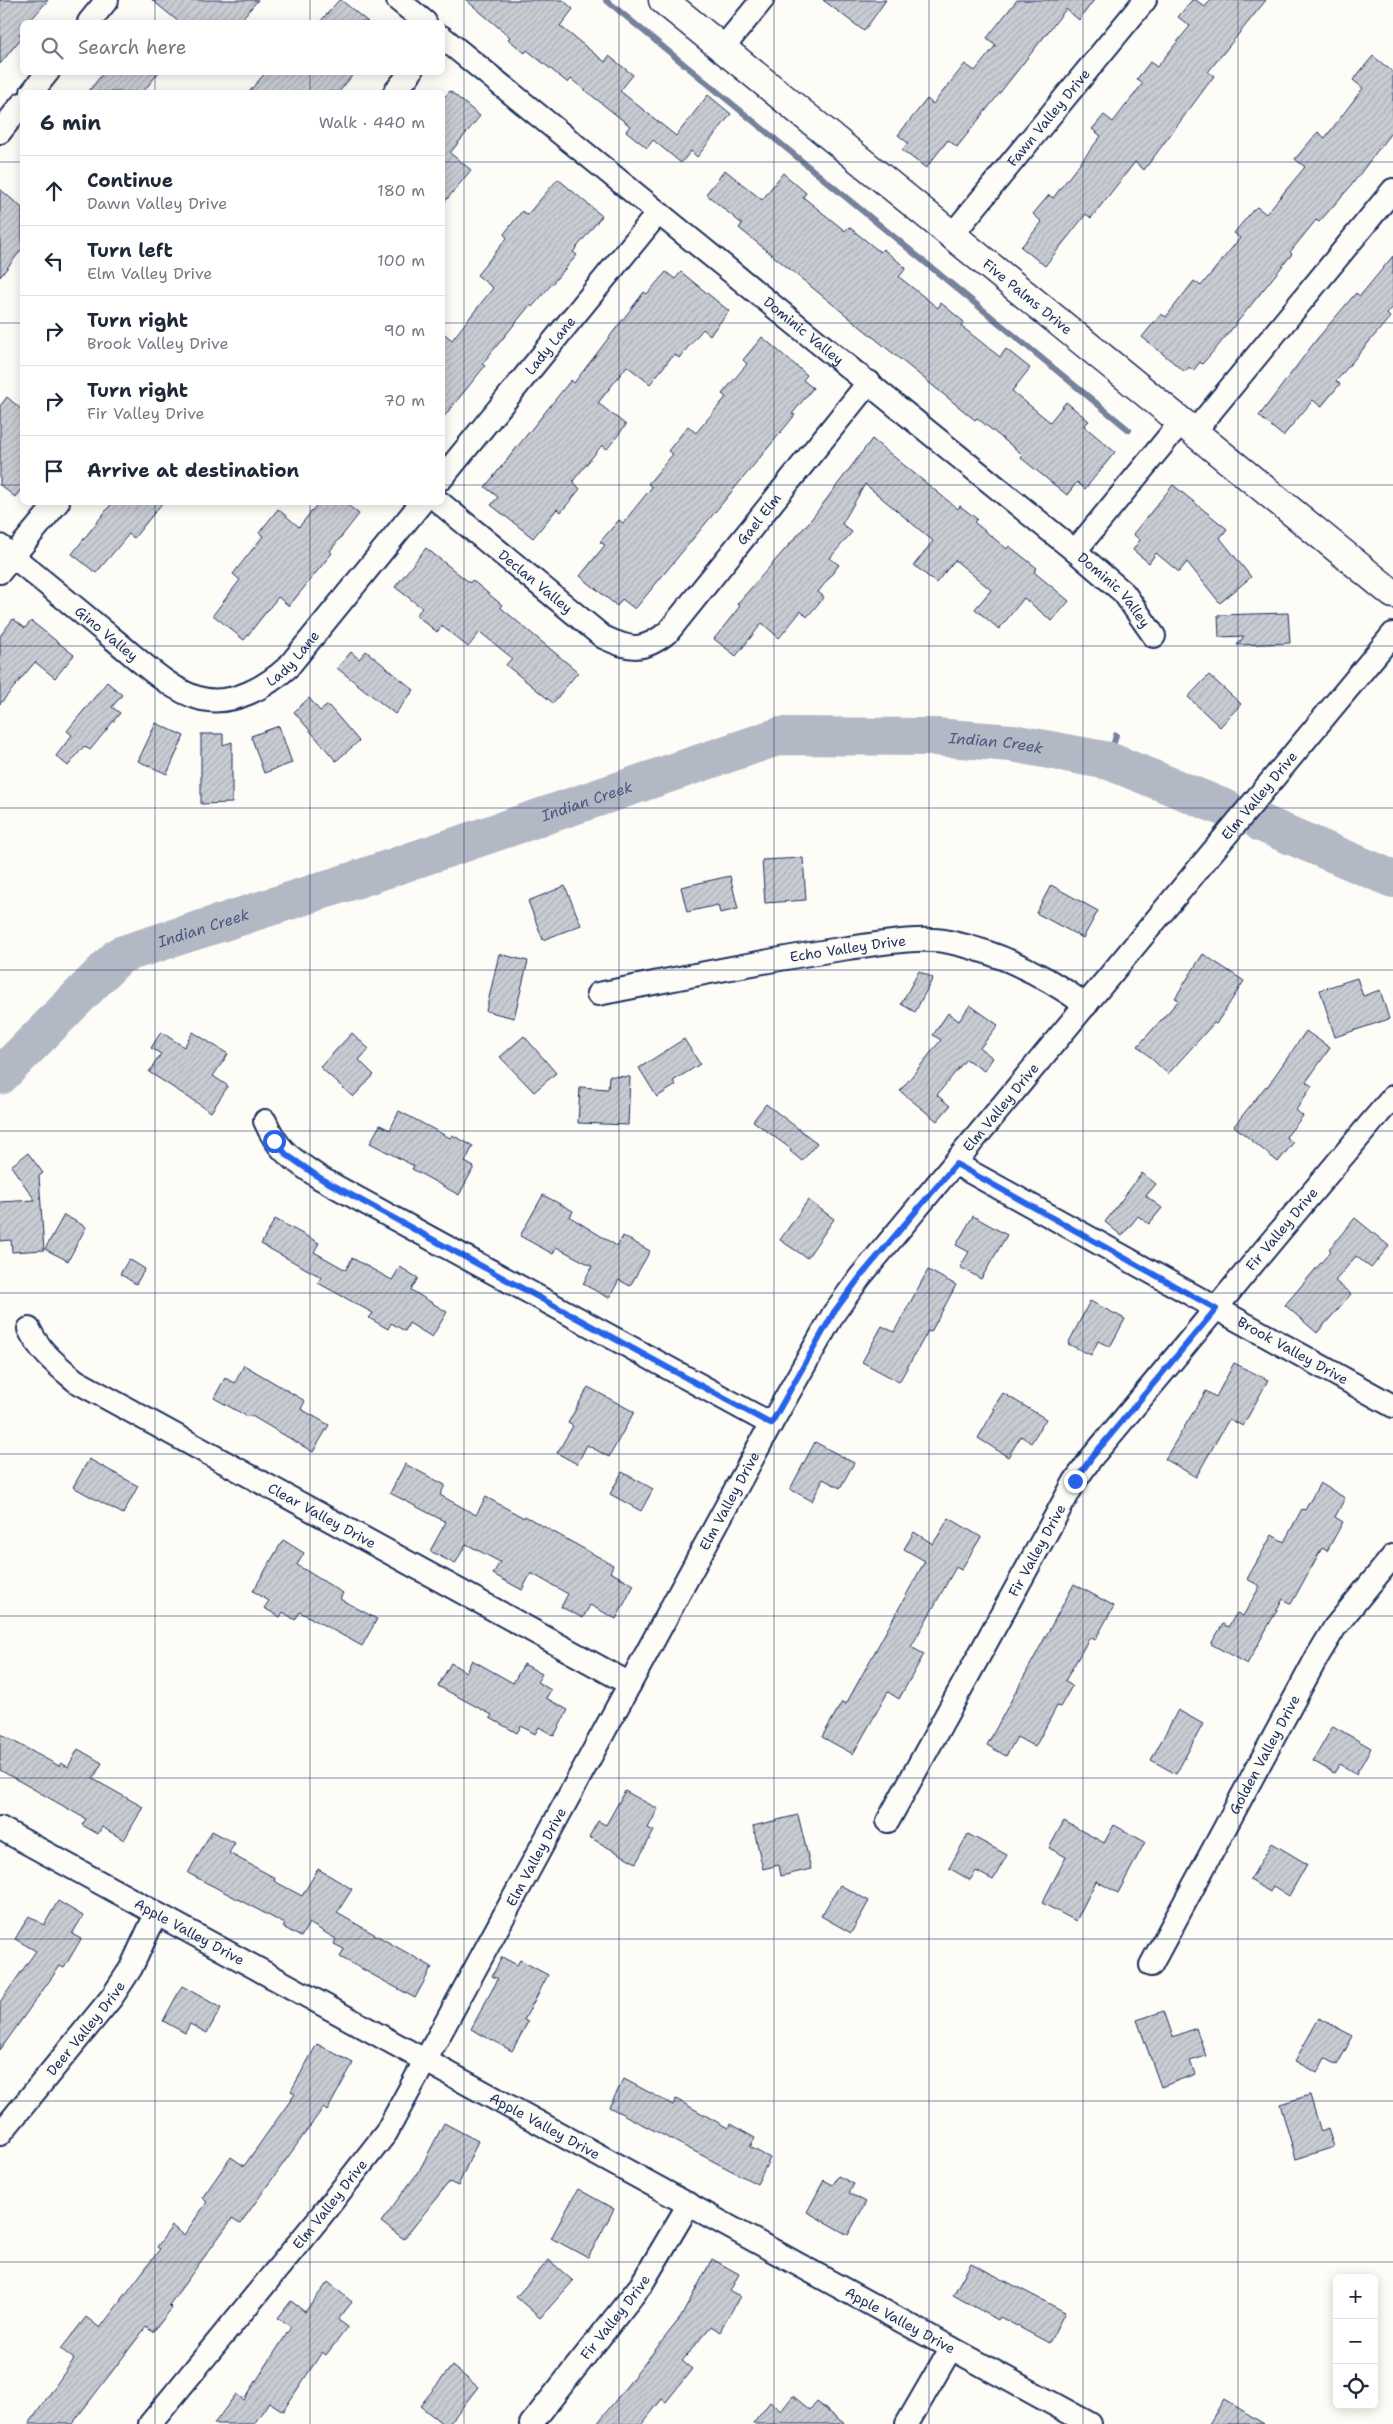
<!DOCTYPE html>
<html lang="en">
<head>
<meta charset="utf-8">
<style>
  body { margin:0; font-family:"Shantell Sans",sans-serif; background:#f2f2f3; color:#1f2937 }
  .controls { position:absolute; right:15px; bottom:15px; display:grid; overflow:hidden; border-radius:8px; box-shadow:0 2px 12px #0003 }
  .controls button { width:45px; height:45px; display:grid; place-items:center; padding:0; border:0; border-bottom:1px solid #e0e1e3; background:#fff; color:#1f2937; font:25px sans-serif }
  .stop { position:absolute; width:15px; height:15px; margin:-11px; border:4px solid #2563eb; border-radius:50%; background:#fff }
  .stop.end { background:#2563eb; border-color:#fff; box-shadow:0 1px 5px #0008 }
  .list { margin:0; padding:0; list-style:none }
  h2 { display:flex; justify-content:space-between; align-items:center; height:65px; margin:0; padding:0 20px; font-size:21px }
  h2 small { font-size:16px; font-weight:400; color:#747a83 }
  .list li { display:grid; grid-template-columns:32px 1fr auto; gap:15px; align-items:center; box-sizing:border-box; height:70px; padding:0 20px; border-top:1px solid #e0e1e3 }
  .list b { display:block; font-size:19px; white-space:nowrap }
  .list p { margin:0; font-size:16px; white-space:nowrap; color:#747a83 }
  .list em { font-size:16px; font-style:normal; color:#747a83 }
  .icon { flex:none; width:28px; height:28px; fill:none; stroke:currentColor; stroke-width:2; stroke-linecap:round; stroke-linejoin:round }
  .map { position:relative; flex:none; width:1393px; height:2424px; overflow:hidden }
  .search { position:absolute; background:#fff; box-shadow:0 2px 12px #0003; left:20px; top:20px; width:425px; height:55px; display:flex; align-items:center; gap:12px; box-sizing:border-box; padding:0 18px; border-radius:8px; color:#747a83; font-size:19px }
  .panel { position:absolute; background:#fff; box-shadow:0 2px 12px #0003; left:20px; top:90px; width:425px; height:415px; border-radius:8px }
  .map>svg:first-child { display:block }
  .lines { fill:none; stroke-linecap:round; stroke-linejoin:round }
  .stream { stroke:#76819c; stroke-width:6 }
  .river { stroke:#b3b8c5; stroke-width:38 }
  .building { fill:url(#building-hatch); stroke:#1b2f5e }
  .street-casing { stroke:#1b2f5e; stroke-width:26 }
  .secondary-casing { stroke:#1b2f5e; stroke-width:31 }
  .street { stroke:#fdfcf7; stroke-width:22 }
  .secondary { stroke:#fdfcf7; stroke-width:28 }
  .route { stroke:#2563eb; stroke-width:6 }
  .grid { fill:none; stroke:#1b2f5e; stroke-width:1; stroke-opacity:0.55 }
  .labels { text-anchor:middle; stroke-width:5; stroke-linejoin:round; paint-order:stroke }
  .street-label { font-size:14px; fill:#1b2f5e; stroke:#fdfcf7 }
  .water-label { font-size:15px; font-style:italic; fill:#49587d; stroke:#fdfcf7 }
</style>
</head>
<body>
<div class="map">
<svg width="1393" height="2424" viewBox="0 0 1393 2424">
  <defs>
    <pattern id="building-hatch" width="6" height="6" patternUnits="userSpaceOnUse" patternTransform="scale(1.25)"><rect width="6" height="6" fill="#c9ccd3"/><path d="M-1 1l2-2M0 6l6-6M5 7l2-2" fill="none" stroke="#acb0b8"/></pattern>
  </defs>
  <rect width="100%" height="100%" fill="#fdfcf7"/>
  <filter id="ink" filterUnits="userSpaceOnUse"><feTurbulence type="fractalNoise" baseFrequency=".02" numOctaves="2"/><feDisplacementMap in="SourceGraphic" scale="10" xChannelSelector="R" yChannelSelector="G"/><feConvolveMatrix kernelMatrix="1 2 1 2 8 2 1 2 1" color-interpolation-filters="sRGB"/></filter>
  <g filter="url(#ink)">
    <g class="lines">
      <path class="stream" d="M606 0 1129 430
        M1109 761 1116 735"/>
      <g class="river">
        <path d="M1261 823 1393 879"/>
        <path id="s1" d="M0 1076 120 955 355 880 780 736 935 737 1012 743 1109 761 1227 809"/>
      </g>
    </g>
    <path class="building" d="M0 0H48L29 22H22V31L19 35 22 37 0 64Z
      M152 0H258L239 22H179Z
      M339 0H341L368 22H320Z
      M466 0H563L573 9 560 26 605 62 609 56 633 75 620 91 676 136 708 95 731 114 697 157 691 151 681 163 653 140 647 148 626 131 630 126 571 79 568 83 527 50 525 53 508 39 510 37Z
      M823 0H886L864 31Z
      M1017 0H1094L1079 20 1066 9 957 147 948 140 926 168 902 150 908 143 898 135 927 99 933 104 965 64 975 71 996 45 987 38Z
      M1192 0H1196L1205 7 1210 0H1266L1208 72 1214 76 1144 170 1135 162 1091 218 1086 214 1045 266 1021 247 1042 222 1033 214 1049 195 1053 198 1101 136 1092 129 1104 115 1113 122 1143 83 1137 79 1150 62 1157 67 1190 26 1178 17Z
      M1373 56 1393 72V130L1350 187 1319 222 1316 220 1290 252 1292 254 1218 346 1202 364 1200 362 1193 371 1189 367 1185 372 1142 337 1161 314 1166 317 1194 281 1201 286 1240 238 1234 233 1253 210 1257 207 1266 214 1305 167 1295 159 1318 132 1325 138 1363 88 1353 80Z
      M104 72H159L143 92H88Z
      M266 72H355L339 92H249Z
      M450 91 480 116 450 153 471 170 442 205V100Z
      M725 170 762 200 783 173 806 193 803 197 845 231 849 227 880 252 883 249 906 268 899 277 938 308 941 303 964 322 961 326 1000 357 1006 349 1030 368 1012 391 1050 422 1066 402 1089 421 1084 426 1115 452 1085 489 1077 482 1067 495 1021 458 1023 455 977 418 975 420 739 228 742 224 706 194Z
      M558 179 602 216 573 252 577 255 532 307 530 305 482 364 485 366 442 419V332L452 340 493 288 477 275 507 238 504 234 522 211 527 215Z
      M0 189 22 208V249L0 277Z
      M1393 256V307L1387 314 1390 317 1336 381 1340 384 1321 407 1313 400 1283 436 1259 416 1317 339 1356 293 1360 296Z
      M666 272 675 279 681 272 729 311 710 335 703 329 679 358 674 354 650 384 627 366 598 403 626 425 607 449 602 445 573 481 580 489 561 512 557 509 533 538 491 505 498 497 485 487 571 380 574 383 644 292 647 294Z
      M762 337 807 375 803 380 813 388 792 414 795 415 635 609 622 599 617 606 580 576 605 545 600 542 619 520 623 523 652 487 648 484 673 454 668 451 688 426 696 433 726 397 722 394 747 364 743 360Z
      M7 397 22 410V488L15 497 0 485V406Z
      M872 439 958 509 960 506 977 519 974 522 1007 549 1009 546 1037 568 1034 572 1069 601 1052 621 1024 598 999 629 975 609 991 590 955 560 936 583 914 565 933 541 865 484 842 524 852 532 830 558 839 565 818 592 824 597 807 617 801 611 779 638 762 623 736 656 714 639 740 606 737 604 810 521Z
      M1173 485 1227 529 1220 538 1251 577 1220 603 1187 562 1179 572 1156 553 1149 563 1133 550 1140 540 1133 534Z
      M113 502H163L134 538 129 534 96 573 72 554Z
      M319 502H344L359 514 330 551 332 553 289 606 278 597 244 640 213 615 240 580 233 574 263 536 259 533 278 509 299 527Z
      M426 548 470 583 472 580 502 605 500 607 578 672 553 703 506 665 512 658 480 632 468 647 442 626 437 632 416 615 422 608 395 587Z
      M1288 613 1290 643 1237 645 1244 636 1219 637 1218 615Z
      M13 619 25 628 31 621 74 655 55 678 35 662 0 704V636Z
      M366 651 414 690 395 714 337 668 351 652 359 659Z
      M1209 675 1241 704 1220 727 1188 697Z
      M107 682 122 695 112 707 120 713 90 750 84 746 68 766 56 756 72 735 67 731Z
      M309 698 320 711 328 705 359 741 336 761 294 712Z
      M156 723 184 736 167 774 138 761Z
      M279 726 292 763 264 773 251 736Z
      M201 734H223V745L232 742V803L201 804Z
      M803 858 806 900 765 903 762 860Z
      M730 876 738 909 720 913 718 905 687 912 681 887Z
      M1051 885 1098 911 1083 938 1036 913Z
      M565 886 581 925 543 940 528 901Z
      M499 954 528 961 514 1018 486 1011Z
      M1203 954 1244 981 1216 1024 1214 1023 1168 1074 1138 1046 1179 1000 1175 998Z
      M919 971 933 978 915 1012 901 1004Z
      M1357 978 1363 996 1380 990 1389 1019 1335 1037 1320 990Z
      M970 1005 998 1025 980 1048 993 1058 984 1071 966 1059 937 1095 950 1106 937 1121 900 1091 941 1040 933 1035 948 1013 959 1021Z
      M1306 1031 1330 1048 1306 1082 1312 1086 1296 1110 1303 1116 1286 1137 1293 1143 1278 1162 1234 1126 1266 1086 1267 1087Z
      M161 1032 184 1047 193 1032 228 1054 213 1076 228 1086 211 1112 149 1072 161 1054 151 1048Z
      M352 1033 369 1049 359 1060 374 1075 353 1097 320 1067Z
      M524 1036 556 1073 534 1092 500 1057Z
      M684 1039 700 1064 673 1081 676 1085 657 1097 639 1068Z
      M609 1076 630 1077 628 1125 578 1123 580 1087 608 1089Z
      M766 1104 817 1143 802 1161 790 1151 791 1149 753 1121Z
      M399 1111 450 1138 452 1135 473 1146 465 1162 474 1167 459 1195 412 1169 414 1166 370 1143 380 1125 390 1130Z
      M28 1153 43 1173 39 1176 44 1250 12 1252 11 1240 0 1241V1202L35 1200 11 1166Z
      M1142 1173 1156 1184 1146 1196 1162 1208 1149 1224 1138 1216 1122 1236 1105 1222Z
      M543 1195 573 1211 570 1217 617 1246 623 1236 650 1251 630 1286 619 1280 609 1298 583 1284 592 1266 556 1247 553 1254 520 1236Z
      M808 1200 834 1219 807 1258 780 1240Z
      M64 1215 86 1227 68 1261 45 1249Z
      M973 1216 1007 1235 981 1279 960 1267 969 1252 956 1245Z
      M1355 1218 1389 1246 1371 1268 1356 1256 1335 1281 1351 1294 1317 1333 1285 1305 1331 1251 1329 1249Z
      M275 1219 319 1243 314 1252 346 1270 352 1258 392 1280 400 1267 418 1278 411 1290 447 1312 432 1337 409 1323 405 1331 391 1323 388 1329 369 1318 373 1313 318 1283 321 1277 261 1244Z
      M129 1259 145 1269 136 1284 120 1274Z
      M928 1270 956 1285 931 1332 928 1331 899 1382 862 1362 882 1326 894 1332Z
      M1090 1301 1125 1319 1110 1347 1098 1341 1091 1355 1068 1344Z
      M1234 1363 1268 1380 1243 1426 1229 1419 1196 1477 1165 1459 1206 1391 1216 1397Z
      M244 1365 305 1401 301 1409 329 1425 313 1452 250 1415 248 1417 214 1398 225 1378 235 1383Z
      M588 1387 634 1412 609 1457 587 1445 577 1464 557 1453 573 1426 568 1423Z
      M1003 1393 1046 1419 1031 1443 1021 1436 1008 1457 978 1438 995 1409 993 1408Z
      M815 1442 854 1463 840 1488 823 1479 812 1501 790 1489Z
      M89 1459 138 1486 123 1514 73 1487Z
      M405 1464 445 1485 440 1495 476 1515 486 1497 524 1518 525 1516 613 1565 610 1572 634 1585 616 1619 590 1605 583 1618 561 1607 568 1594 531 1573 522 1590 493 1574 500 1562 466 1544 455 1564 430 1551 446 1522 390 1493Z
      M622 1472 653 1489 641 1511 610 1494Z
      M1320 1483 1345 1498 1335 1517 1343 1522 1327 1551 1322 1548 1291 1604 1283 1599 1247 1664 1211 1644 1223 1624 1228 1627 1237 1613 1243 1616 1260 1586 1247 1579 1272 1535 1284 1542 1302 1509 1305 1510Z
      M949 1518 981 1537 961 1570 956 1567 911 1647 924 1654 899 1699 888 1692 853 1754 822 1737 842 1702 846 1704 925 1561 904 1549 914 1532 933 1544Z
      M283 1540 304 1553 297 1565 343 1593 340 1599 377 1619 362 1646 300 1612 295 1620 283 1612 280 1617 264 1608 269 1601 253 1591Z
      M1074 1584 1114 1606 1095 1640 1090 1637 1065 1681 1072 1686 1060 1707 1057 1706 1035 1747 1017 1737 1006 1756 987 1745Z
      M472 1660 513 1683 524 1664 542 1674 537 1682 551 1690 546 1698 568 1710 554 1736 539 1727 535 1734 521 1726 517 1733 490 1718 492 1715 438 1686 451 1663 466 1672Z
      M1178 1710 1203 1724 1176 1774 1151 1760Z
      M1333 1726 1371 1748 1356 1774 1340 1764 1334 1773 1313 1761Z
      M0 1734 59 1766 61 1763 68 1767 78 1749 102 1763 93 1779 143 1807 124 1840 102 1827 98 1834 82 1825 86 1819 0 1770Z
      M625 1791 658 1809 648 1828 654 1831 636 1863 589 1837 598 1821 606 1825Z
      M798 1815 811 1869 781 1876 779 1865 763 1869 753 1826Z
      M1064 1821 1104 1843 1114 1825 1145 1842 1118 1893 1096 1881 1076 1921 1042 1903 1066 1857 1049 1848Z
      M212 1831 235 1843 229 1853 275 1878 274 1881 302 1896 318 1869 352 1889 337 1913 432 1967 415 1998 340 1957 344 1949 334 1944 336 1939 309 1923 301 1937 283 1927 285 1924 188 1873Z
      M968 1834 1007 1855 993 1880 976 1871 970 1880 949 1868Z
      M1272 1843 1307 1864 1289 1896 1273 1886 1270 1892 1250 1880Z
      M840 1885 869 1901 851 1933 821 1916Z
      M58 1901 83 1916 72 1934 81 1939 64 1968 60 1966 0 2050V2002L36 1951 15 1939 29 1916 44 1925Z
      M502 1957 517 1965 520 1960 548 1975 524 2020 528 2022 512 2051 471 2029 498 1979 492 1976Z
      M182 1986 221 2008 207 2033 190 2024 185 2033 163 2021Z
      M1164 2011 1173 2037 1196 2028 1206 2056 1190 2061 1195 2074 1161 2087 1137 2020Z
      M1319 2018 1353 2036 1337 2065 1325 2058 1317 2073 1295 2061Z
      M317 2044 353 2063 327 2111 323 2108 240 2224 232 2219 169 2305 172 2308 153 2332 146 2327 72 2424H29L74 2359 61 2349 86 2317 100 2328 160 2249 157 2247 172 2226 184 2235 207 2202 202 2198 231 2157 244 2166 295 2094 291 2091Z
      M624 2079 673 2105 676 2099 728 2128 730 2124 755 2138 750 2147 770 2158 757 2184 609 2107Z
      M1310 2095 1321 2132 1328 2129 1334 2147 1296 2159 1280 2104Z
      M444 2123 478 2141 458 2186 449 2182 404 2239 381 2222 419 2171Z
      M838 2176 854 2184 849 2193 866 2202 848 2235 807 2212 824 2180 833 2185Z
      M578 2189 614 2209 588 2258 551 2238Z
      M712 2259 739 2274 730 2291 740 2296 720 2332 711 2326 682 2361 692 2369 666 2402 662 2399 642 2424H597L681 2317Z
      M549 2260 573 2281 540 2318 516 2297Z
      M971 2263 1065 2312 1049 2343 1000 2317 998 2320 953 2295Z
      M328 2282 352 2302 338 2320 348 2327 326 2355 322 2352 283 2411 269 2402 254 2424H214L236 2394 244 2400 291 2327 278 2318 291 2301 305 2312Z
      M452 2366 478 2387 449 2424H443L420 2406Z
      M793 2396 810 2410 816 2402 845 2424H753L770 2402 781 2411Z
      M1224 2399 1264 2424H1209Z"/>
    <g class="lines">
      <g class="street-casing">
        <g id="street">
          <path d="M398 0 425 22"/>
          <path d="M89 22 107 0"/>
          <path id="s2" d="M442 37 1075 551 1124 593 1154 636"/>
          <path d="M722 49 762 0"/>
          <path d="M32 92 48 72"/>
          <path d="M395 92 411 72"/>
          <path d="M0 132 22 104"/>
          <path id="s3" d="M952 235 1145 0"/>
          <path d="M1194 432 1393 190"/>
          <path id="s4" d="M442 478 658 213"/>
          <path id="s5" d="M439 502 603 637C631 650 643 652 668 632L869 382"/>
          <path id="s6" d="M0 546C37 576 75 607 112 638 136 657 171 692 202 699 234 706 267 686 288 667L422 502"/>
          <path d="M1075 551 1181 422"/>
          <path d="M0 572 58 502"/>
          <path id="s7" d="M598 994C681 978 764 960 848 948 878 944 919 936 949 942 999 952 1046 976 1086 1005"/>
          <path d="M265 1121C279 1153 293 1159 320 1178L771 1424"/>
          <path id="s8" d="M956 1164 1393 1406"/>
          <path id="s9" d="M29 1329C40 1352 57 1365 76 1381L630 1684"/>
          <path id="s10" d="M888 1821 1075 1481 1092 1457C1193 1337 1291 1216 1393 1097"/>
          <path id="s11" d="M0 1828 1090 2424"/>
          <path id="s12" d="M1151 1965 1317 1657 1335 1627 1393 1556"/>
          <path id="s13" d="M0 2134 112 1997 131 1968 156 1914"/>
          <path id="s14" d="M150 2424 320 2217 386 2133 771 1424 834 1313 860 1277 1393 634"/>
          <path id="s15" d="M531 2424 641 2285 689 2204"/>
          <path d="M907 2424 951 2348"/>
        </g>
      </g>
      <g class="secondary-casing">
        <g id="secondary">
          <path id="s16" d="M663 0 1393 594"/>
        </g>
      </g>
      <use href="#street" class="street"/>
      <use href="#secondary" class="secondary"/>
    </g>
  </g>
  <g class="lines" filter="url(#ink)">
    <path class="route" d="M274 1141 287 1155 320 1178 771 1424 834 1312 860 1277 956 1164 1216 1309 1092 1457 1075 1481"/>
  </g>
  <path class="grid" d="M155 0V22M310 0V22M464 0V2424M619 0V2424M774 0V2424M929 0V2424M1083 0V2424M1238 0V2424M155 72V92M310 72V92M0 162H22M442 162H1393M0 323H22M442 323H1393M0 485H22M442 485H1393M155 502V2424M310 502V2424M0 646H1393M0 808H1393M0 970H1393M0 1131H1393M0 1293H1393M0 1454H1393M0 1616H1393M0 1778H1393M0 1939H1393M0 2101H1393M0 2262H1393"/>
  <g class="labels">
    <g class="street-label">
      <text dy="5" stroke="none"><textPath href="#s3" startOffset="152">Fawn Valley Drive</textPath></text>
      <text dy="5" stroke="none"><textPath href="#s16" startOffset="470">Five Palms Drive</textPath></text>
      <text dy="5" stroke="none"><textPath href="#s2" startOffset="466">Dominic Valley</textPath></text>
      <text dy="5" stroke="none"><textPath href="#s4" startOffset="171">Lady Lane</textPath></text>
      <text dy="5" stroke="none"><textPath href="#s5" startOffset="428">Gael Elm</textPath></text>
      <text dy="5" stroke="none"><textPath href="#s5" startOffset="125">Declan Valley</textPath></text>
      <text dy="5" stroke="none"><textPath href="#s2" startOffset="871">Dominic Valley</textPath></text>
      <text dy="5" stroke="none"><textPath href="#s6" startOffset="138">Gino Valley</textPath></text>
      <text dy="5" stroke="none"><textPath href="#s6" startOffset="359">Lady Lane</textPath></text>
      <text dy="5" stroke="none"><textPath href="#s14" startOffset="1979">Elm Valley Drive</textPath></text>
      <text dy="5" stroke="none"><textPath href="#s7" startOffset="254">Echo Valley Drive</textPath></text>
      <text dy="5" stroke="none"><textPath href="#s14" startOffset="1574">Elm Valley Drive</textPath></text>
      <text dy="5" stroke="none"><textPath href="#s10" startOffset="714">Fir Valley Drive</textPath></text>
      <text dy="5" stroke="none"><textPath href="#s8" startOffset="385">Brook Valley Drive</textPath></text>
      <text dy="5" stroke="none"><textPath href="#s14" startOffset="1094">Elm Valley Drive</textPath></text>
      <text dy="5" stroke="none"><textPath href="#s9" startOffset="351">Clear Valley Drive</textPath></text>
      <text dy="5" stroke="none"><textPath href="#s10" startOffset="309">Fir Valley Drive</textPath></text>
      <text dy="5" stroke="none"><textPath href="#s12" startOffset="239">Golden Valley Drive</textPath></text>
      <text dy="5" stroke="none"><textPath href="#s14" startOffset="689">Elm Valley Drive</textPath></text>
      <text dy="5" stroke="none"><textPath href="#s11" startOffset="216">Apple Valley Drive</textPath></text>
      <text dy="5" stroke="none"><textPath href="#s13" startOffset="136">Deer Valley Drive</textPath></text>
      <text dy="5" stroke="none"><textPath href="#s11" startOffset="621">Apple Valley Drive</textPath></text>
      <text dy="5" stroke="none"><textPath href="#s14" startOffset="284">Elm Valley Drive</textPath></text>
      <text dy="5" stroke="none"><textPath href="#s15" startOffset="136">Fir Valley Drive</textPath></text>
      <text dy="5" stroke="none"><textPath href="#s11" startOffset="1026">Apple Valley Drive</textPath></text>
    </g>
    <g class="water-label">
      <text dy="5" stroke="none"><textPath href="#s1" startOffset="1082">Indian Creek</textPath></text>
      <text dy="5" stroke="none"><textPath href="#s1" startOffset="662">Indian Creek</textPath></text>
      <text dy="5" stroke="none"><textPath href="#s1" startOffset="258">Indian Creek</textPath></text>
    </g>
  </g>
</svg>
<div class="controls">
<button>+</button>
<button>−</button>
<button><svg class="icon" aria-label="locate" viewBox="0 0 24 24"><circle cx="12" cy="12" r="6"/><path d="M12 2v4M12 18v4M2 12h4M18 12h4"/></svg></button>
</div>
<div class="stop" style="left:274px;top:1141px"></div>
<div class="stop end" style="left:1075px;top:1481px"></div>
<div class="search"><svg class="icon" aria-label="search" viewBox="0 0 24 24"><circle cx="10" cy="10" r="6"/><path d="M15 15l6 6"/></svg>Search here</div>
<section class="panel">
<h2>6 min<small>Walk · 440 m</small></h2>
<ul class="list">
<li><svg class="icon" aria-label="ahead" viewBox="0 0 24 24"><path d="M12 20V5M6 11l6-6 6 6"/></svg><div><b>Continue</b><p>Dawn Valley Drive</p></div><em>180 m</em></li>
<li><svg class="icon" aria-label="left" viewBox="0 0 24 24"><path d="M17 20v-9H6M10 6l-5 5 5 5"/></svg><div><b>Turn left</b><p>Elm Valley Drive</p></div><em>100 m</em></li>
<li><svg class="icon" aria-label="right" viewBox="0 0 24 24"><path d="M7 20v-9h11M14 6l5 5-5 5"/></svg><div><b>Turn right</b><p>Brook Valley Drive</p></div><em>90 m</em></li>
<li><svg class="icon" aria-label="right" viewBox="0 0 24 24"><path d="M7 20v-9h11M14 6l5 5-5 5"/></svg><div><b>Turn right</b><p>Fir Valley Drive</p></div><em>70 m</em></li>
<li><svg class="icon" aria-label="arrive" viewBox="0 0 24 24"><path d="M6 21V4h12l-3 4 3 4H6"/></svg><div><b>Arrive at destination</b></div></li>
</ul>
</section>
</div>
</body>
</html>
